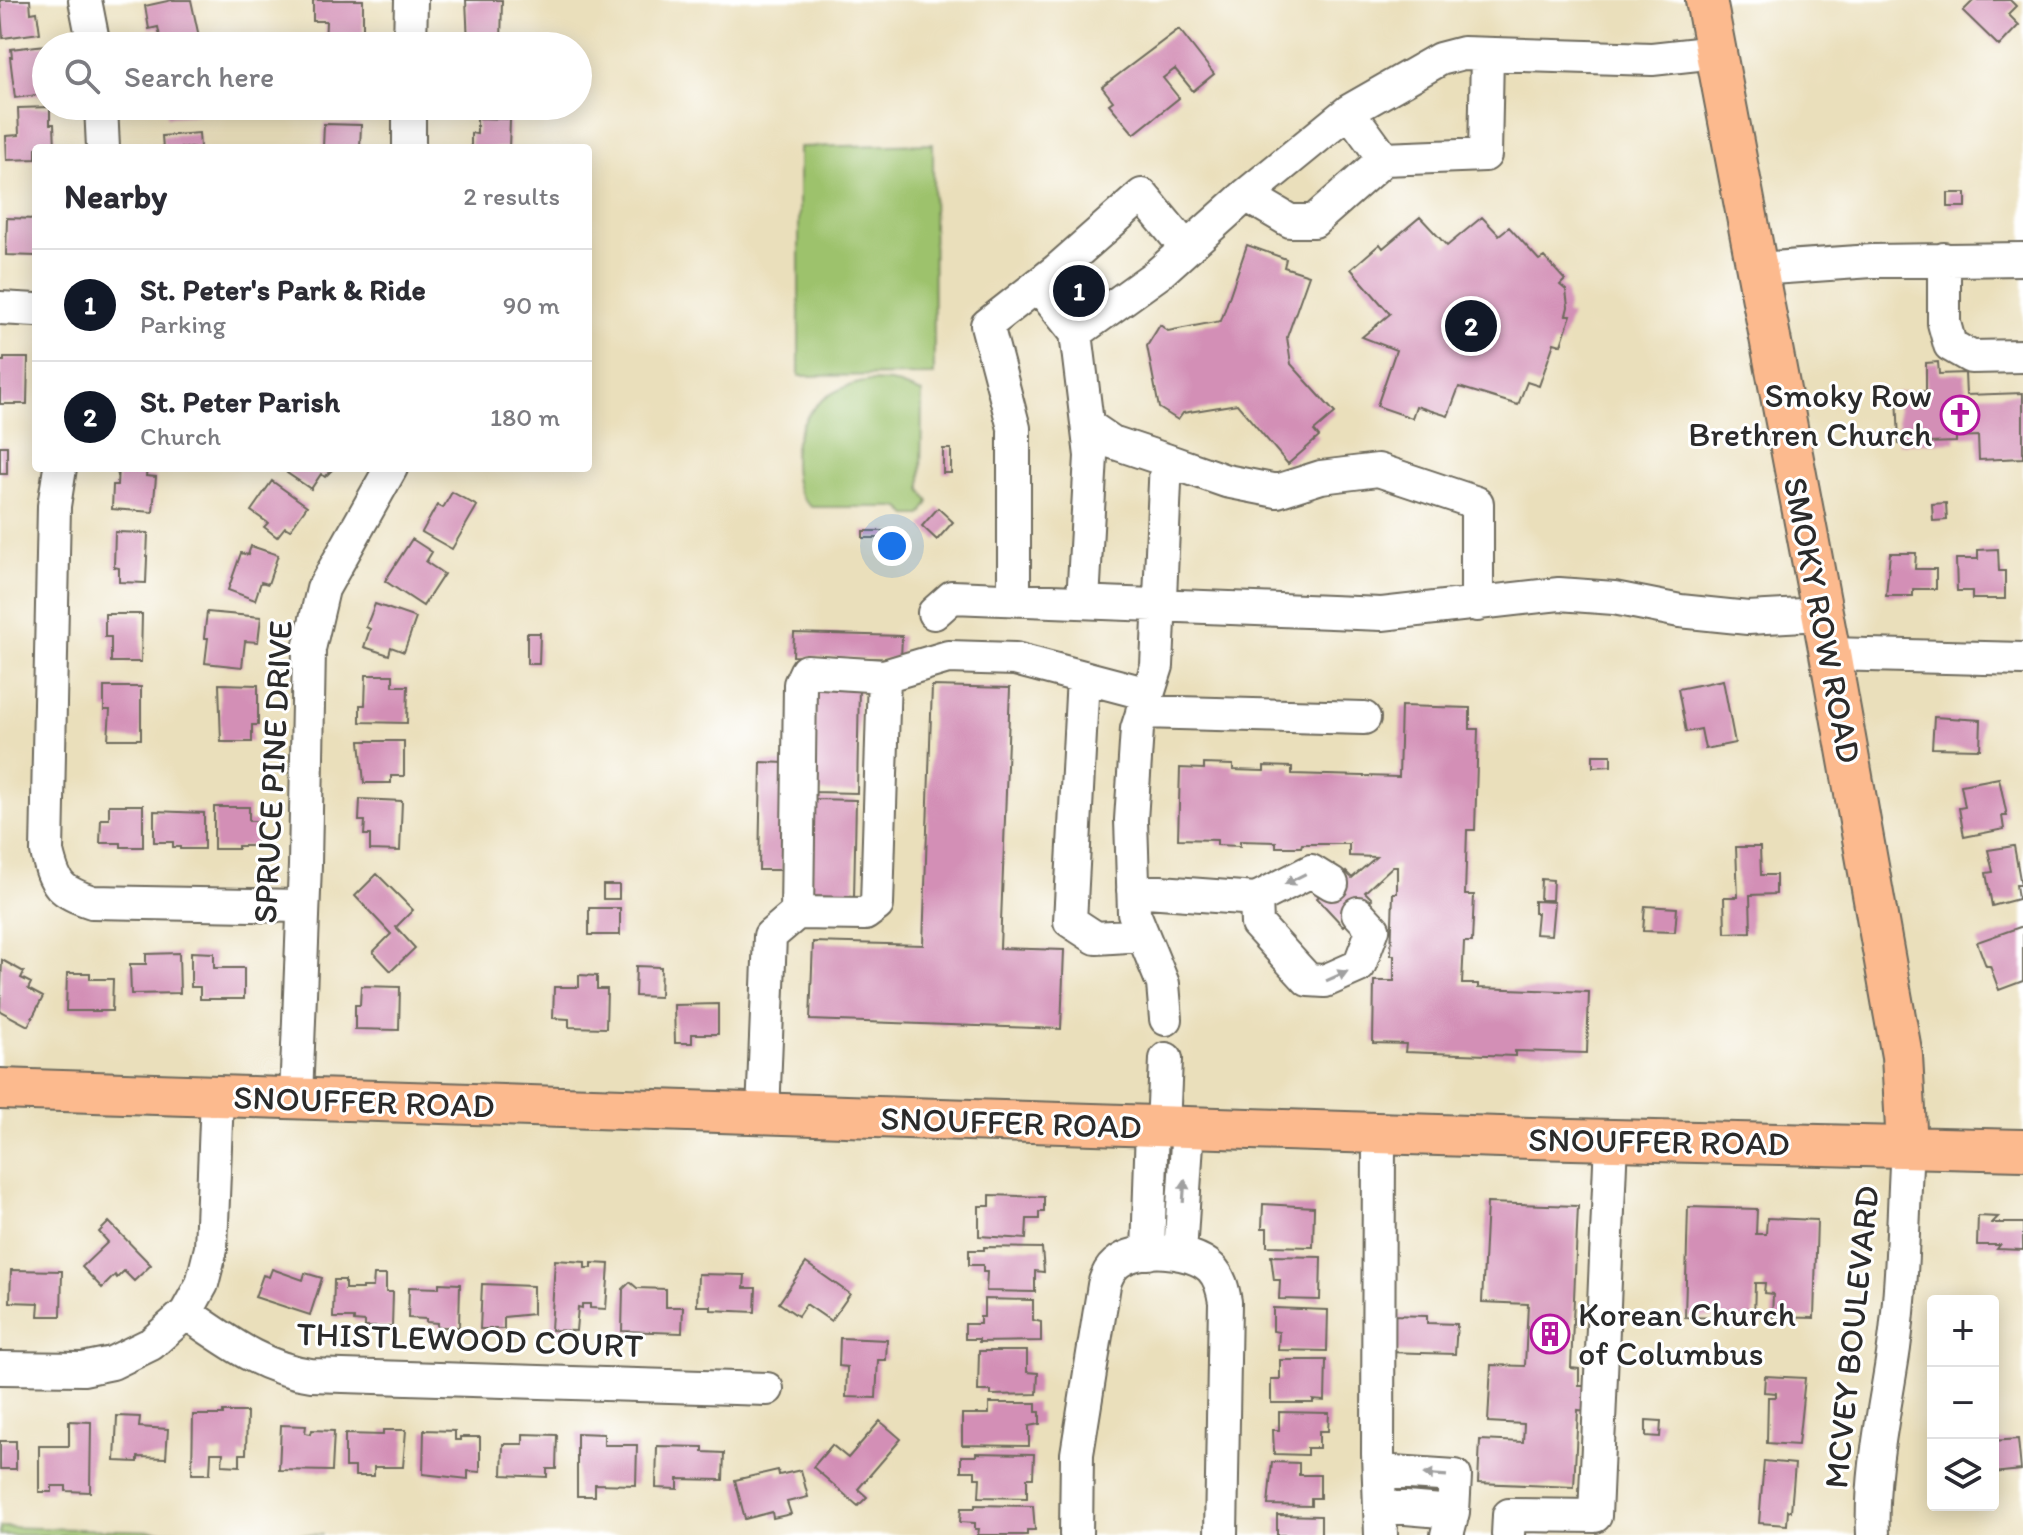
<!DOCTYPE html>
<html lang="en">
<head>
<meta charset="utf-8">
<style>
  body { margin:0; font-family:Itim,sans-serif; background:#f7f7f7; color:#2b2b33 }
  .controls { position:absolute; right:24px; bottom:24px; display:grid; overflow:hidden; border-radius:8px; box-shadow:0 4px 20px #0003 }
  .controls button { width:72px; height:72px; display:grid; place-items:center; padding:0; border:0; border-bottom:2px solid #e1e1e2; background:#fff; color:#2b2b33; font:40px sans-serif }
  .you { position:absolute; left:892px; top:546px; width:28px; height:28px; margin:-20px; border:6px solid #fff; border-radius:50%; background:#1a73e8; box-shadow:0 0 0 12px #1a73e833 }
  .badge { display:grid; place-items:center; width:52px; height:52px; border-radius:50%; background:#111827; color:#fff; font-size:26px; font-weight:700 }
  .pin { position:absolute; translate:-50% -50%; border:4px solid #fff; box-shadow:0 2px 8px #0006 }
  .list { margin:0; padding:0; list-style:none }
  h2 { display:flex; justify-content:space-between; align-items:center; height:104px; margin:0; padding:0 32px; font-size:34px }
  h2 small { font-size:26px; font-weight:400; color:#7c7c81 }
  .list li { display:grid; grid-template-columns:52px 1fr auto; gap:24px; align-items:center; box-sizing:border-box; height:112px; padding:0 32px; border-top:2px solid #e1e1e2 }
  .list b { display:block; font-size:30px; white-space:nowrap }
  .list p { margin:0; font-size:26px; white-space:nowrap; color:#7c7c81 }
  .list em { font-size:26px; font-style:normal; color:#7c7c81 }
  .icon { flex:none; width:44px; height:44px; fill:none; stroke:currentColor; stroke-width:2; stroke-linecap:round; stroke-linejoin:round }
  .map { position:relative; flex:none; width:2023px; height:1535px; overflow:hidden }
  .search { position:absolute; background:#fff; box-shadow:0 4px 20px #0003; left:32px; top:32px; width:560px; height:88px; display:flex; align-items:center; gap:20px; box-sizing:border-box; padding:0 28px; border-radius:44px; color:#7c7c81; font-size:30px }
  .panel { position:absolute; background:#fff; box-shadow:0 4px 20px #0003; left:32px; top:144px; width:560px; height:328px; border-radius:8px }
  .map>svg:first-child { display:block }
  .green { fill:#9dc26c; stroke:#64764c; stroke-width:2 }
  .building { fill:#d38fb6 }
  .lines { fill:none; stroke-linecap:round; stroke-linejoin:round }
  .minor-casing { stroke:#6e6a5d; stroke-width:36 }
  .major-casing { stroke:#6e6a5d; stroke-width:44 }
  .minor { stroke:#fff; stroke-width:32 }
  .major { stroke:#fcba8e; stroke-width:40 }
  .oneway { fill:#a0a0a0 }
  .labels { text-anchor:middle; stroke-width:6; stroke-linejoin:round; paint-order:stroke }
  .poi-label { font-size:34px; fill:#2b2b2b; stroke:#fff; text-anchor:end }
  .street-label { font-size:34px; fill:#2b2b2b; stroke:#fff }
</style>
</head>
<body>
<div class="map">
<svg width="2023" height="1535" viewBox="0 0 2023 1535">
  <rect width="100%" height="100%" fill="#fff"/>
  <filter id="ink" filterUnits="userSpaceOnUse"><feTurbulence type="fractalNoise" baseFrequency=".0125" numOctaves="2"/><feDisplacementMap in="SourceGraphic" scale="16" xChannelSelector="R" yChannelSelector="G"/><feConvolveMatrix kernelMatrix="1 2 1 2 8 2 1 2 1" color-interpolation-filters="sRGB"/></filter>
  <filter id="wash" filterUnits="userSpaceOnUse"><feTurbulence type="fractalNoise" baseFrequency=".006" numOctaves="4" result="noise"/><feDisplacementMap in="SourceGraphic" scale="32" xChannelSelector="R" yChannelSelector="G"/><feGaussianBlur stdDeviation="1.8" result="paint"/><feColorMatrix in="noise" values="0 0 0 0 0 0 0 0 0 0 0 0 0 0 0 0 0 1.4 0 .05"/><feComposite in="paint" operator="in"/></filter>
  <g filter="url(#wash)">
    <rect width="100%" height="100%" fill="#eadfbb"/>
    <path class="green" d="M933 144 934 375 799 376V147Z
      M870 381 891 382 922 393 921 489 929 502 921 515H908L899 507H812C801 500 796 488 795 476 788 423 820 388 870 381Z
      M0 1527 323 1535H0Z"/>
    <g id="blocks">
      <path class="building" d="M0 0H30L31 13 37 12 40 33 3 38Z
        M172 0H191L201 46H162L158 27 149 29 145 6Z
        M313 0H363V46H325L326 21H313Z
        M466 0H502L501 44 468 43Z
        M1974 0H2010L2016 6 2008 14 2019 25 1999 46 1963 11Z
        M1179 29 1214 74 1193 91 1175 69 1163 78 1179 98 1134 134 1109 104 1113 101 1102 87Z
        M45 45 46 77H43L45 94 15 98 10 57H12L11 49Z
        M166 106H198V115L167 117Z
        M50 107V124H54L55 148H36V159L7 160 6 136 19 135 18 108Z
        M477 118 510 119 509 148H471V133L477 134Z
        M324 124 361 125 360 148H323Z
        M199 133 200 148H163L162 136Z
        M1948 193H1966V207H1948Z
        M1420 217 1447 246 1482 217 1499 235 1509 227 1539 260 1544 257 1565 280 1560 285 1566 290 1568 307 1566 315H1571L1561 345 1554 343 1539 386 1527 382 1518 405 1459 387 1448 416 1416 406 1412 418 1377 406 1396 350 1362 337 1390 314 1351 269 1380 244 1383 248Z
        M7 218 36 219V256L6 255Z
        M1247 245 1286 259 1284 267 1309 275 1287 337 1291 364 1335 413 1314 431 1319 437 1288 464 1237 404 1183 413 1178 420 1159 408 1147 346 1160 325 1168 331 1221 321Z
        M4 358H28L27 404H0V361H4Z
        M1938 362 1939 374 1965 373 1966 395 2023 393V458L1979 460 1978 436 1956 437V442L1899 444 1897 392 1926 391V363Z
        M0 446H7V474H0Z
        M943 449H951V473H943Z
        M118 468H147L146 476 156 477 153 512 112 509 113 485H117Z
        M291 468H334L325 477 321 474 311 489 287 473Z
        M272 481 307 506 290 530 285 527 277 537 264 527 268 523 251 511Z
        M452 492 477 506 452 549 422 532 437 505 443 508Z
        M1946 503 1947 520 1933 521 1932 504Z
        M938 508 953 522 937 540 922 526Z
        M863 531H888V538H863Z
        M115 532 148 533 146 583 119 582V568L114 567Z
        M412 539 432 552 426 562 444 574 423 606 385 581Z
        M251 546 278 555 268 584 261 582 255 600 228 590 241 553 248 555Z
        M1998 549 1999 571H2005V599H1972V591H1957L1956 559H1978V550Z
        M1890 553H1916L1915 569H1936V589H1913V596H1886Z
        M375 604 416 618 404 652 391 647 389 655 364 647 370 629 366 627Z
        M207 612 261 617 258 642 245 641 242 667 205 663 208 638H204Z
        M105 614H142L141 662H111V637H105Z
        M527 633H540L539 664H527Z
        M794 633 902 636 901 659 793 656Z
        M366 675H393V686H408L407 723 360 722V705H365Z
        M1723 680 1735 743 1705 749 1701 729 1686 732 1678 689Z
        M219 684 258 685V725H252V742H221Z
        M816 684 859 685 857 793 813 792Z
        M932 686 1010 688 1000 948 1064 950 1061 1029 810 1020 813 942 923 945Z
        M104 687H141V739H108L110 710H104Z
        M1401 706 1470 708V729H1478L1475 830H1467L1465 895H1474L1472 942H1464L1462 984H1478V988L1589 992 1587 1053 1515 1051V1056L1405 1052 1406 1044 1373 1043 1374 981H1394V955H1391L1393 893H1397V866H1393L1365 892 1372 899 1343 926 1317 898 1346 872 1352 878 1376 857 1349 856V844H1302L1301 847H1276V842L1240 841V846L1217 845V840L1178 839 1180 768 1204 769V764L1233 765V770L1264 771V766L1292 767V774L1399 777Z
        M1934 717 1981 720 1980 749 1932 748Z
        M360 741H404V776H391V783H364Z
        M1593 755H1611V766L1593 767Z
        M761 762 785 763 782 870H759Z
        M1999 778 2007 816H2002L2004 829 1964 837 1959 808 1965 807 1961 785Z
        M360 799 402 801 400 851 370 850V835H364L365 821H359Z
        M813 799 856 800 854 898 810 896Z
        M109 805H143V847H121V843H100L101 819H109Z
        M214 807H249V821H257V846H238V849H214Z
        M154 811 204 813V849H180V847H173V842H154Z
        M2014 846 2021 885H2016L2018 899 1992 906 1986 873 1993 872 1988 850Z
        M1736 847H1760L1761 875H1776V894L1750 895 1751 932 1725 933 1724 897H1738Z
        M377 874 413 910 396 927 415 948 391 971 373 952 391 934 355 896Z
        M1541 879 1553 880 1552 900H1540Z
        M603 885H619V899H603Z
        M1534 901 1554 902 1551 935 1535 934 1537 913H1534Z
        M1645 906 1677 908 1675 932 1643 931Z
        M589 908H620V935H589Z
        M2023 926V981L1999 990 1990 966H1986L1977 942Z
        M191 952 214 953V968H244V999H200V987H191Z
        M179 953 180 993 131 994 130 964H146V954Z
        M2 960 24 972 21 978 31 983 28 989 43 997 28 1026 0 1011Z
        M636 966 661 967 660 997 635 996Z
        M67 973H90V979H113L112 1011H66Z
        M579 975 597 976V989H607L606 1028 569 1027V1019L553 1018 554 987H579Z
        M361 986 400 987 399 1030 355 1029V1005H360Z
        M718 1004V1034H692V1043H675L674 1005Z
        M990 1195 1044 1197V1212H1039V1219H1027L1026 1239 979 1236V1206H990Z
        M1487 1203 1578 1206 1571 1368 1579 1369V1385H1587L1586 1411 1578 1410 1574 1487 1478 1483 1480 1440 1523 1442 1524 1424 1488 1422 1491 1365 1525 1366 1528 1304 1482 1302Z
        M1263 1204 1314 1207 1313 1247 1267 1246V1228H1262Z
        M1688 1207 1757 1209 1756 1234H1766L1767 1218 1817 1220 1814 1318 1772 1317 1773 1294 1764 1293 1765 1283H1755L1754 1319 1685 1317Z
        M1978 1216 1998 1217 1992 1223H2023V1250L1997 1249 2000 1245H1977Z
        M109 1222 151 1265 134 1281 124 1271 117 1278 115 1275 102 1288 82 1267 108 1242 99 1232Z
        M984 1247 1042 1248 1044 1272 1035 1271V1292L986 1291 987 1272H983V1265H969V1250H984Z
        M1271 1256 1321 1257 1320 1300 1279 1299 1280 1280H1274Z
        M555 1260 585 1262V1268H592V1263L609 1264 606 1309 590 1308V1304H582V1308L578 1307 576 1331 551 1330Z
        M806 1263 850 1294 831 1321 806 1304 798 1316 779 1303Z
        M272 1269 303 1280 305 1273 322 1278 310 1315 255 1297 263 1275 269 1277Z
        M11 1270 62 1271 61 1316H38L39 1303 10 1302Z
        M698 1274 745 1275 744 1288H756L755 1312 711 1310V1306H697Z
        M374 1275H386V1292H393L392 1327H365V1322L354 1321V1318H333L334 1280H345V1289H362V1287H373Z
        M630 1282 637 1288 666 1289V1307H683L682 1333 622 1331 623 1289Z
        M439 1283 460 1284 459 1327H437V1323L426 1322V1319L408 1318 409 1287 439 1288Z
        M482 1284 533 1286V1314L504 1317V1329H480Z
        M984 1299 1033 1300V1320L1041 1322V1341L979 1342V1339H965V1324H980V1317H984Z
        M1273 1308 1328 1310 1327 1351 1278 1350 1279 1332 1273 1331Z
        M1389 1315 1427 1316V1323L1457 1324 1455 1354 1387 1352Z
        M840 1338 887 1340 886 1360H878L876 1398 846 1397 847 1367 839 1366Z
        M979 1351H1027V1372L1038 1373 1037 1394 991 1395V1391H978Z
        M1280 1360H1326L1325 1401 1313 1400V1403H1271V1379H1280Z
        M1765 1376 1805 1378 1798 1445 1767 1443 1768 1397H1776V1393L1764 1392Z
        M989 1403H1036V1412H1040V1424L1029 1426V1446L962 1445V1414H989Z
        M223 1412H247L246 1454H240V1466L222 1465 223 1453H211L210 1474H192L193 1415H223Z
        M1279 1412 1329 1413 1328 1431H1319V1448H1307V1455L1274 1454 1273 1430H1279Z
        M117 1416 140 1417 139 1427 168 1429 166 1458 138 1457V1462L115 1461Z
        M1646 1420 1661 1421 1660 1437 1646 1436Z
        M69 1421 91 1422 90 1492 66 1491V1486H52V1492H39V1446H69Z
        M880 1421 901 1439 858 1489 867 1497 858 1506 813 1467 832 1445 848 1458Z
        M281 1425 306 1426 305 1433 311 1434 312 1430 334 1431 332 1471 279 1470Z
        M383 1430H406L403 1467H374V1476H355V1467H345V1434L383 1435Z
        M424 1430 455 1431V1440H460V1437H480V1472L468 1471V1479L423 1474Z
        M577 1433 604 1434V1445H637L636 1485 595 1484V1496H577Z
        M523 1434 557 1435 556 1469H547V1477L502 1475 503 1444H523Z
        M2018 1439 2021 1470 1993 1473V1441Z
        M0 1441H16V1469H0Z
        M657 1446 703 1447V1452L724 1453 723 1480 678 1479V1489L656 1488Z
        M976 1453 1034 1454 1033 1478H1027V1498L979 1497 980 1478H975V1471H961V1456H976Z
        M1764 1461 1795 1464 1791 1511 1788 1510 1787 1525 1759 1523Z
        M1272 1462 1299 1463V1475H1320V1498H1311V1506L1268 1505Z
        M778 1470 779 1475 801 1470 808 1497 787 1502 791 1514 773 1518 772 1512 745 1519 735 1480Z
        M975 1505 1033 1506 1035 1530H1027V1535H978L979 1529H975V1523L960 1522 961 1508H975Z
        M1277 1515 1321 1516V1535H1277Z"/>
    </g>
  </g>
  <g filter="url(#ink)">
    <use href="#blocks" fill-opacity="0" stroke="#6e6a5d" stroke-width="2"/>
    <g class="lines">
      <g class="minor-casing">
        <path id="minor" d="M85 0 94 46
          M410 46 411 0
          M101 106 103 148
          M1349 111 1384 159 1485 155 1487 54
          M409 148V106
          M1246 195 1290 221H1314L1384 159
          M1944 259V323L1950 345 1971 357 2023 356
          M1757 269 1872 261 2023 259
          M1038 285 1076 333
          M0 308 36 310
          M1090 427 1112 442 1166 460 1226 481 1277 491 1321 477 1378 470 1477 503V605
          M1166 460 1157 666 1137 729 1131 820 1134 913 1163 984 1166 1019
          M60 468 54 506 47 852C55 886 60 891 92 902L302 906
          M1014 600V428L987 325 1057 270 1142 195 1186 248
          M1083 602 1091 456 1076 333 1158 274 1246 195 1349 111 1440 59 1463 53 1652 59 1716 52
          M934 613 952 597 1382 614 1559 594 1614 598 1680 611 1748 618 1822 614
          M1830 654 2023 659
          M1083 677 1070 921 1096 938 1143 935
          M1142 712 1364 718
          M1133 890 1256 899 1311 871 1332 884
          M1256 899 1257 924 1308 980 1325 981 1359 966 1373 929 1358 913
          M797 913 865 914 877 905 884 676
          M296 1098 305 865 309 649 323 589 391 468
          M763 1114 770 936 797 913 800 684 806 671 884 676 948 657 1015 659 1148 694
          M1163 1127 1166 1059
          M1379 1133 1378 1454 1381 1535
          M1148 1253 1152 1126
          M1180 1254 1188 1127
          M186 1313C226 1340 261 1368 311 1375L767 1389
          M0 1368 83 1369 112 1363 151 1344 186 1313 202 1284 211 1248 217 1096
          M1379 1471 1455 1476 1453 1512
          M1382 1506 1453 1512 1447 1535
          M1076 1535 1077 1454 1104 1285C1106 1277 1109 1270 1116 1264 1137 1245 1191 1249 1211 1268 1220 1277 1223 1289 1225 1302L1221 1535
          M1508 1535 1509 1515 1595 1516 1611 1140
          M1873 1535C1870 1472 1885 1410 1894 1348 1903 1282 1903 1213 1907 1147"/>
      </g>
      <g class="major-casing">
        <path id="major" d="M1706 0 1830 654 1902 1056 1907 1147
          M0 1089 1531 1138 2023 1150"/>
      </g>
      <use href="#minor" class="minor"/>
      <use href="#major" class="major"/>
    </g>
    <defs><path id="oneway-solid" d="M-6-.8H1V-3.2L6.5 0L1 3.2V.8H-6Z" transform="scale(2)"/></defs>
    <g class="oneway">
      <use href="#oneway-solid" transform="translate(1295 879) rotate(153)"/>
      <use href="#oneway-solid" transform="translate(1337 976) rotate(-24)"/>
      <use href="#oneway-solid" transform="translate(1184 1191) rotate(-86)"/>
      <use href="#oneway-solid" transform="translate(1435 1475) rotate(-176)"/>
    </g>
  </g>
  <defs>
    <g id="church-ring" transform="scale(2)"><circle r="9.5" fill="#fff" stroke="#b5179e" stroke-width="1.5"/><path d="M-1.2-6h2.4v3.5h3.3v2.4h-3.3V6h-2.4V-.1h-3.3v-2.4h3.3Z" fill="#b5179e"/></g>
    <g id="building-ring" transform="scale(2)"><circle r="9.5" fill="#fff" stroke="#b5179e" stroke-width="1.5"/><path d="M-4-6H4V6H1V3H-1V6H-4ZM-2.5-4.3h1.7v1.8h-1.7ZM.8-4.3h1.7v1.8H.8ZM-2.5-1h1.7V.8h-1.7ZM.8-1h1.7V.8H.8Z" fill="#b5179e"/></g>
  </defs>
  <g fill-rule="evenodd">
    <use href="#church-ring" x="1960" y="415"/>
    <use href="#building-ring" x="1550" y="1334"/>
  </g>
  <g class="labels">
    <g class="poi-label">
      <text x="1932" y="407">Smoky Row<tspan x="1932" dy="39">Brethren Church</tspan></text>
      <text x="1578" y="1326" text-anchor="start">Korean Church<tspan x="1578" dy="39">of Columbus</tspan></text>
    </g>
    <g class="street-label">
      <text transform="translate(1823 620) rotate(79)" y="12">SMOKY ROW ROAD</text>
      <text transform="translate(272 772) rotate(-87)" y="12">SPRUCE PINE DRIVE</text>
      <text transform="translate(364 1101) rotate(2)" y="12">SNOUFFER ROAD</text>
      <text transform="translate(1011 1122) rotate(2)" y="12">SNOUFFER ROAD</text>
      <text transform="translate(1659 1141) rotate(1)" y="12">SNOUFFER ROAD</text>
      <text transform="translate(1851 1337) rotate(-84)" y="12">MCVEY BOULEVARD</text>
      <text transform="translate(470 1339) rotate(2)" y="12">THISTLEWOOD COURT</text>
    </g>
  </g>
</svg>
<div class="controls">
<button>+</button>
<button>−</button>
<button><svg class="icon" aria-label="layers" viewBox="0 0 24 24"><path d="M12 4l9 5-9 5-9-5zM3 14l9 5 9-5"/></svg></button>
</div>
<div class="you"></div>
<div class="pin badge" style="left:1079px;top:291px">1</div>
<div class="pin badge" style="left:1471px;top:326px">2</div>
<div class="search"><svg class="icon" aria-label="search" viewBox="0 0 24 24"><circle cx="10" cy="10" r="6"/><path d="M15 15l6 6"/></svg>Search here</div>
<section class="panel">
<h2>Nearby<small>2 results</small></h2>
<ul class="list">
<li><span class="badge">1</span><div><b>St. Peter's Park &amp; Ride</b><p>Parking</p></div><em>90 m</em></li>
<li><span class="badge">2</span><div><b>St. Peter Parish</b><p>Church</p></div><em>180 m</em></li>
</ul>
</section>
</div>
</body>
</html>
